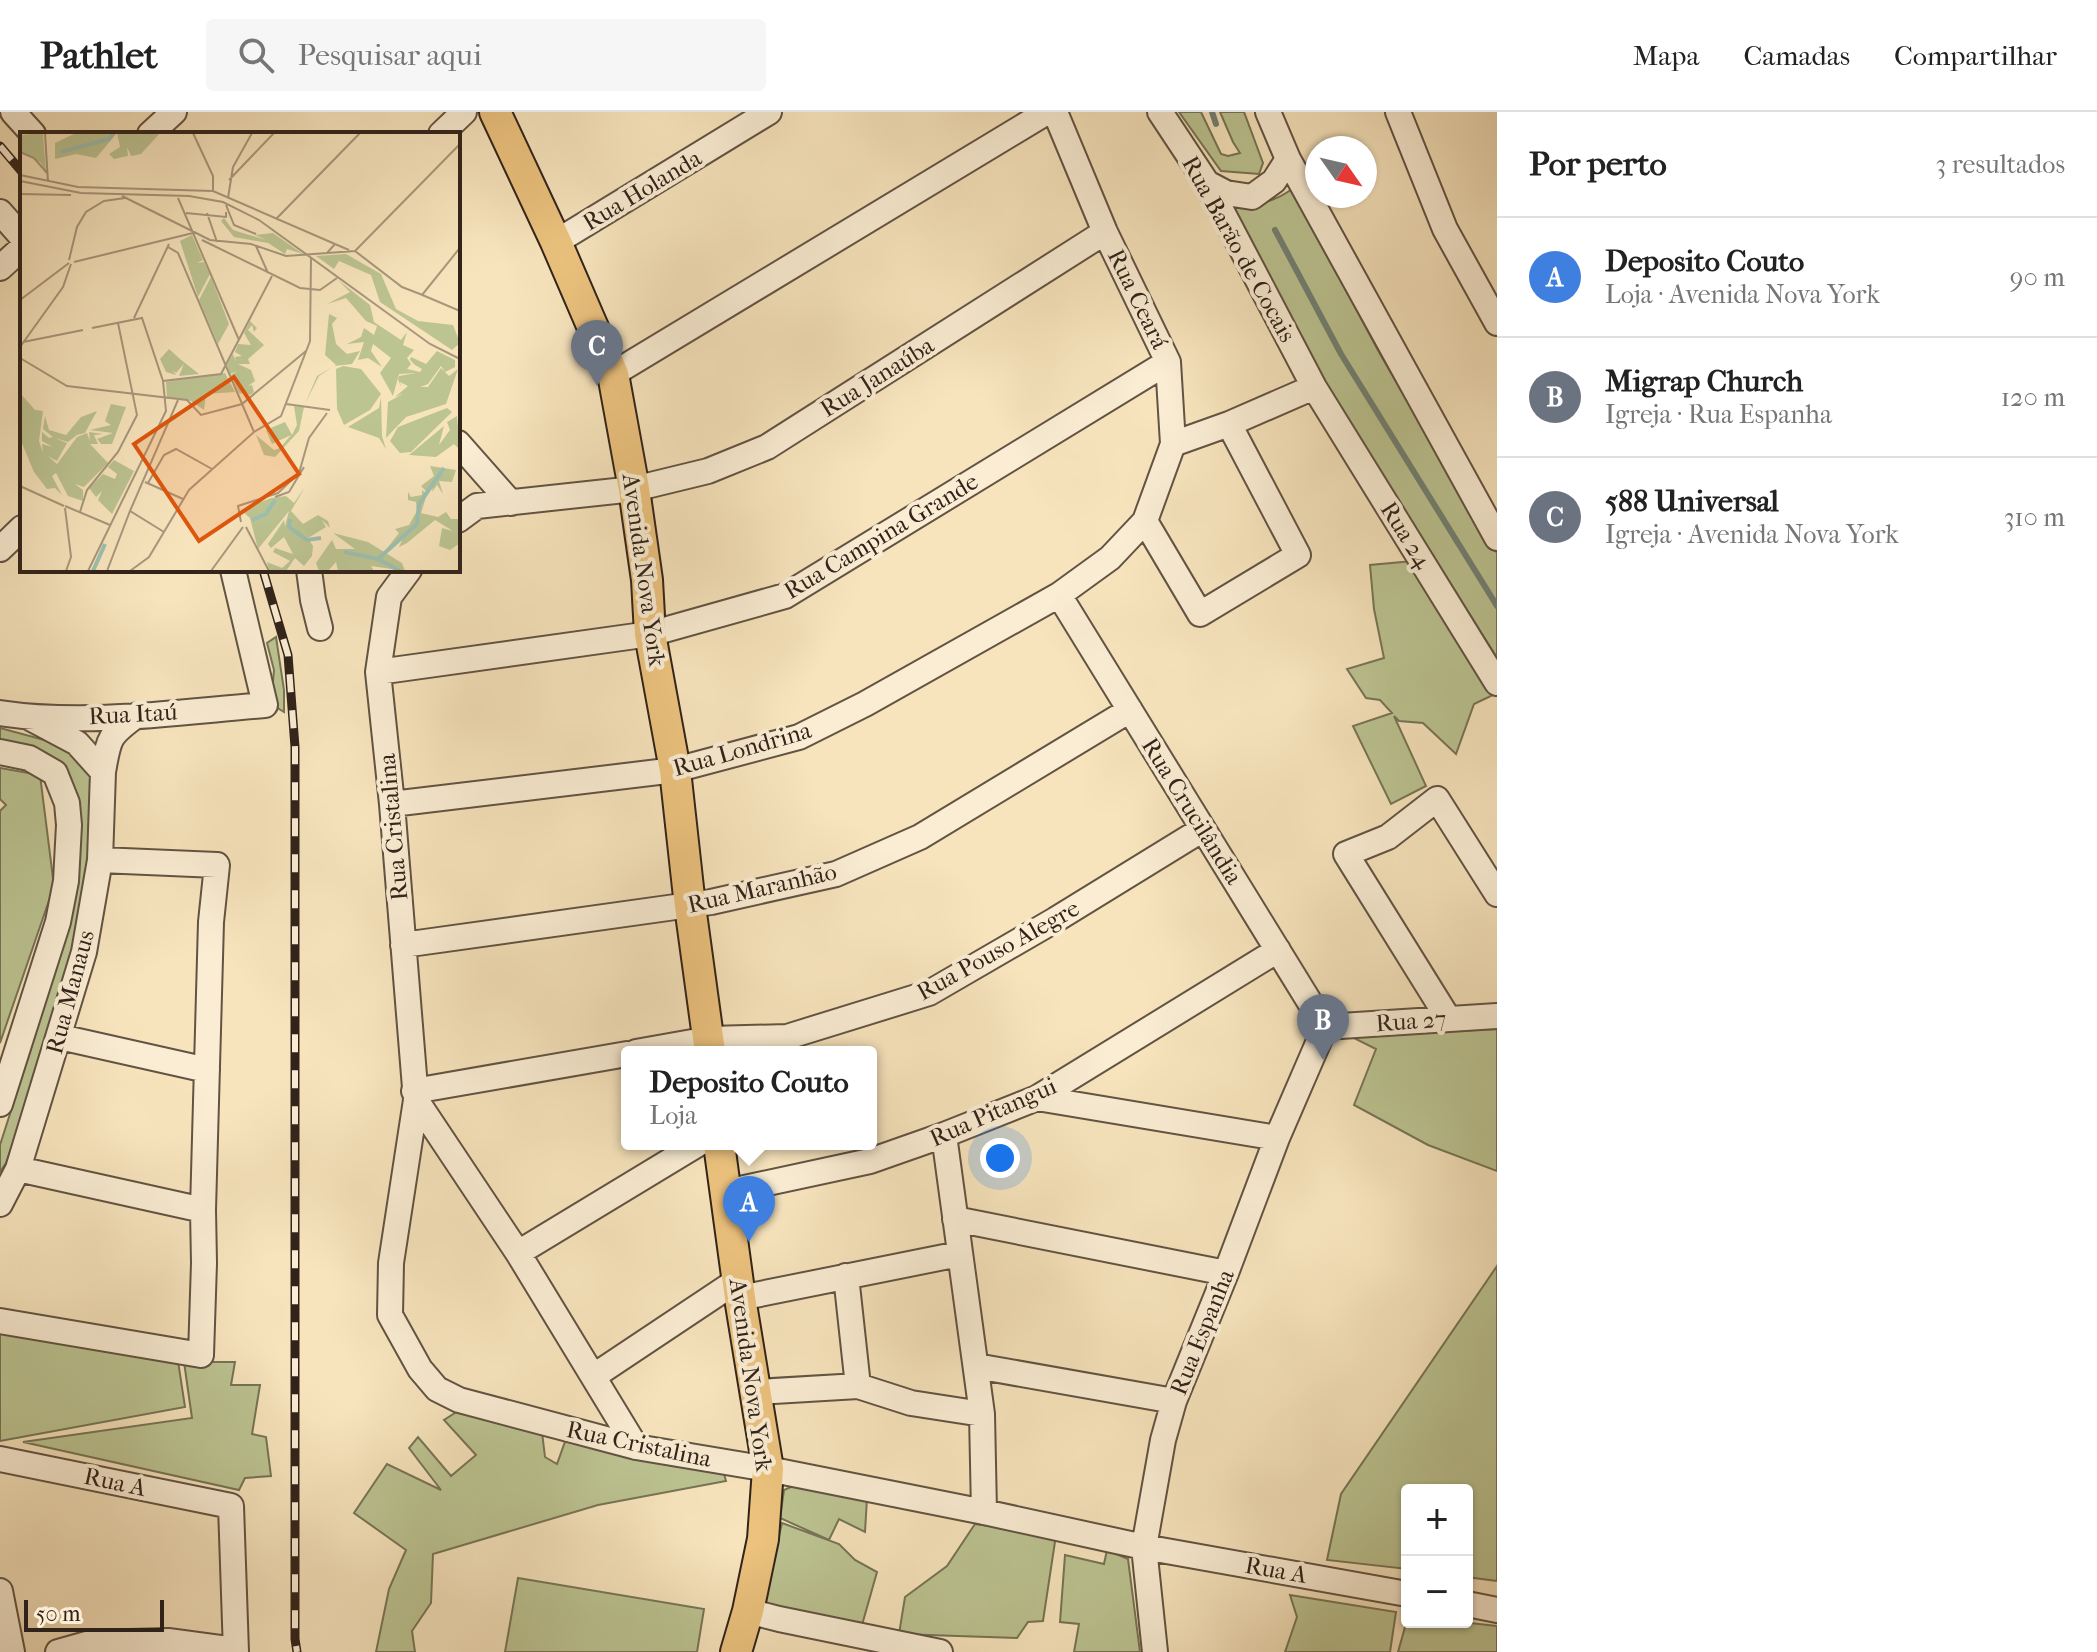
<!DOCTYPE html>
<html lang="pt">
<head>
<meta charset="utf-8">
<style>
  body { margin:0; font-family:"IM FELL French Canon",serif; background:#f6f6f6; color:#222 }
  .controls { position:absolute; right:24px; bottom:24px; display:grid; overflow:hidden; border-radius:8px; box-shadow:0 2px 6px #0004 }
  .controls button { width:72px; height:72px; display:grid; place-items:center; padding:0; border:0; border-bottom:2px solid #e0e0e0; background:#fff; color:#222; font:40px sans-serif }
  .compass { position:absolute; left:1305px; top:24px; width:72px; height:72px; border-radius:50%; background:#fff; box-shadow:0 2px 6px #0004; rotate:124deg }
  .scale { position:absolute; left:24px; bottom:20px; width:140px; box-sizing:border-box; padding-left:8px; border:4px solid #31231a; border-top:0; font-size:22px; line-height:28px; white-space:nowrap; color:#31231a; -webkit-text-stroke:6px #faedd4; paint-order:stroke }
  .you { position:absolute; left:1000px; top:1046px; width:28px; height:28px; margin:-20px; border:6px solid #fff; border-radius:50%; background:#1a73e8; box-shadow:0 0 0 12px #1a73e833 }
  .badge { display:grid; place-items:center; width:52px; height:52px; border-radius:50%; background:#7c3aed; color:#fff; font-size:26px; font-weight:700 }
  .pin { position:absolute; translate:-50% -66px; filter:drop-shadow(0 2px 4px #0008) }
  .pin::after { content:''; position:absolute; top:42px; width:28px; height:24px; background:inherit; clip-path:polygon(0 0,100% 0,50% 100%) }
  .popup { position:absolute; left:621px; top:934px; width:256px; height:104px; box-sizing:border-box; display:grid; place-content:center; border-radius:8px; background:#fff; filter:drop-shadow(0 2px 6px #0005); font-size:26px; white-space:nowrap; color:#767676 }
  .popup b { font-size:30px; color:#222 }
  .popup::after { content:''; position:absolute; left:50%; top:100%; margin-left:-16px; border:16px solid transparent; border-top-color:#fff }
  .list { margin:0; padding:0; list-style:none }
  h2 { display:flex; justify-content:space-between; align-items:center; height:104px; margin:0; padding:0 32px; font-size:34px }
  h2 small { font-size:26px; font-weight:400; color:#767676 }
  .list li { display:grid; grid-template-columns:52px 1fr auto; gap:24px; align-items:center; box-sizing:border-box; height:120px; padding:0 32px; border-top:2px solid #e0e0e0 }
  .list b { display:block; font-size:30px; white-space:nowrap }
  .list p { margin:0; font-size:26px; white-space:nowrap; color:#767676 }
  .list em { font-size:26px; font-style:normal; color:#767676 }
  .icon { flex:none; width:44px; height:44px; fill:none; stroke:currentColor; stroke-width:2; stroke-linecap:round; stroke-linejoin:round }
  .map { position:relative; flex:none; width:1497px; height:1540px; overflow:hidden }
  header { display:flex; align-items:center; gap:48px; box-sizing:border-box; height:112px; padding:0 40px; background:#fff; border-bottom:2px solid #e0e0e0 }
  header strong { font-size:38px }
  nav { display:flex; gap:44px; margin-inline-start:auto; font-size:28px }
  .search { width:560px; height:72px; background:#f6f6f6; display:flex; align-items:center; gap:20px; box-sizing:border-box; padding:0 28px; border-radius:8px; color:#767676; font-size:30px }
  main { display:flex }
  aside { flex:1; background:#fff }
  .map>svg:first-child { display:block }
  .green { fill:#bcc492; stroke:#767456; stroke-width:2 }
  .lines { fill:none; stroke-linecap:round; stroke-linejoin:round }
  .stream { stroke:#728174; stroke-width:6 }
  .minor-casing { stroke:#625343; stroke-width:28 }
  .major-casing { stroke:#31231a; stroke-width:34 }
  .minor { stroke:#faedd4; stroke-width:24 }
  .major { stroke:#ecc27e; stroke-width:30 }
  .rail-casing { stroke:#31231a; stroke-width:9 }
  .rail { stroke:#faedd4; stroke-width:6; stroke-dasharray:18; stroke-linecap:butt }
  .labels { text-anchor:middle; stroke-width:8; stroke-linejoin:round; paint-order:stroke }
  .street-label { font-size:24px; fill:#31231a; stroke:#faedd4 }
  .inset-river { fill:none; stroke:#9dbfb0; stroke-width:4 }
  .inset-road { fill:none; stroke:#a8977c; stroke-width:2 }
  .view { fill:#df560d; fill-opacity:0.15; stroke:#df560d; stroke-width:4 }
  .inset-edge { fill:none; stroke:#31231a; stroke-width:4 }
</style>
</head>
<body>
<header>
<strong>Pathlet</strong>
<div class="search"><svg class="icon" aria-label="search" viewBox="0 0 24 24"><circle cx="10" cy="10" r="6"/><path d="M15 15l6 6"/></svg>Pesquisar aqui</div>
<nav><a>Mapa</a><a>Camadas</a><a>Compartilhar</a></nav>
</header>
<main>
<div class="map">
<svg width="1497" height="1540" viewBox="0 0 1497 1540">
  <rect width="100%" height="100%" fill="#f7e4bd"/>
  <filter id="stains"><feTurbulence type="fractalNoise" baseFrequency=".0025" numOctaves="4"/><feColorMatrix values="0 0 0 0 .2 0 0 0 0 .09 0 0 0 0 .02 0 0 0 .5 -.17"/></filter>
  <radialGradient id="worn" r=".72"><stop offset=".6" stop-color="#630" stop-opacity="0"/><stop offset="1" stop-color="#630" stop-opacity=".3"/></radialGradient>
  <path class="green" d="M1179 0H1201L1221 42 1228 44 1240 41 1233 30 1220 0H1244L1263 51 1259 62 1221 59Z
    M1292 77 1379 240 1483 421 1497 441V546L1316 257 1232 94C1256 93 1273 91 1292 77Z
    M1413 449 1495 582 1474 592 1456 642 1423 611 1399 609 1394 604 1426 674 1391 692 1353 614 1392 601 1380 588 1366 586 1347 557 1384 546 1374 497 1370 453Z
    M276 525 284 578V600L271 592 274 558 267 531Z
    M0 616 59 632 90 658 93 720 87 788 45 941 6 1051 0 1060V1033L36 921 65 817 64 656 0 632Z
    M0 656 40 663 54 774 0 931V699L6 693 0 687Z
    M1497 917V1059L1428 1033 1354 993 1376 937 1350 924Z
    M1497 1154V1469L1467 1465V1378H1407V1457L1327 1448 1341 1382Z
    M0 1216 178 1249 185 1295 0 1329Z
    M184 1250H235L231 1273H260L252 1322 266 1325 271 1364 245 1366 239 1378 23 1330 192 1306Z
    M458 1299 542 1320 545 1345 557 1352 566 1327 723 1358 726 1369 598 1393 433 1442 431 1491 412 1519 415 1540H376L389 1477 406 1438 354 1401 387 1352 441 1378 409 1336 418 1325 451 1364 476 1343 444 1308Z
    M800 1371 867 1386 865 1420 839 1407 829 1428 780 1406 784 1378Z
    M782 1411 839 1432 855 1448 877 1460 862 1513 763 1496Z
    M975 1412 1056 1423 1043 1509 1028 1510 1017 1526 899 1522 905 1485 947 1454Z
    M1107 1438 1128 1447 1140 1540H1074L1079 1512 1060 1510 1065 1443 1104 1452Z
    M518 1466 704 1497 697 1540H505Z
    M1290 1483 1396 1500 1390 1540H1285L1297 1505Z
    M1407 1508V1510H1461L1497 1514V1540H1398Z"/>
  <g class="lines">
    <path class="stream" d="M1212 0 1216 12
      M1275 118 1341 242 1497 494"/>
    <g class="minor-casing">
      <path id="minor" d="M13 0 33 22
        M1160 0 1207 71 1314 275 1497 571
        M1268 0 1288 47 1497 426
        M1398 0 1445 117 1497 211
        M150 22 174 0
        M441 22 464 0
        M1207 71 1226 81 1252 85 1274 69 1288 47
        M0 100 22 125
        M556 130 769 0
        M0 156 22 136
        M613 262 1047 0
        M458 331 511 391
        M1173 332 1229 312 1314 275
        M458 408 477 394 634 377 708 359 767 335 1105 120
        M1145 409 1200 502 1298 443 1229 312
        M0 437 22 416
        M309 458 313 488 320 516
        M409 458 389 485 378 560 392 692 416 988 518 1141 636 1335
        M1059 483 1325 915
        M378 560 650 522 785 484 1168 250
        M0 601C87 614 178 600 265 593L233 458
        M0 640 29 646 55 661 67 691 69 713 66 769 58 810 0 992
        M103 660C109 626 108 624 137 603
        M392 692 675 658 799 625 865 592 1059 483 1110 446 1145 409 1173 332 1168 250 1105 120 1055 0
        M403 833 711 790 836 762 920 725 1130 598
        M1448 906 1346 742 1388 725 1437 687 1497 782
        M1325 915 1497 904
        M60 925 207 958
        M636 940 709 927 787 925 929 881 1055 808 1203 717
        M414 979 627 942
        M1037 986 1277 1026
        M416 988 391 1151 390 1203 420 1257 437 1277 459 1288 636 1335 768 1357 984 1400 1144 1435 1407 1482
        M944 1023 982 1302 984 1400
        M18 1057 203 1098
        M726 1080 870 1049 944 1023 1037 986 1278 838
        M0 1092 18 1057 84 840 100 748 103 660 77 631 28 605
        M955 1107 1226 1161
        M518 1141 698 1032
        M846 1164 858 1274
        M740 1186 959 1142
        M0 1209 201 1243 204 1151 203 1098 211 810 217 753 100 748
        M976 1254 1174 1289
        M594 1264 738 1168
        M756 1280 858 1274 911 1291 982 1302
        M0 1347 231 1394 236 1540
        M0 1479 12 1540
        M1467 1492 1497 1498
        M748 1499 779 1507 940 1540
        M58 1540 90 1531 168 1529 235 1538
        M1155 1540 1144 1435 1163 1328 1174 1289 1226 1161 1277 1026 1325 915"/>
    </g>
    <g class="major-casing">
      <path id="major" d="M495 0 556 130 613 262 634 377 647 468 650 522 675 658 690 794 710 940
        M719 1032 740 1186 768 1357 763 1427 748 1499 736 1540"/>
    </g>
    <use href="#minor" class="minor"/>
    <use href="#major" class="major"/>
    <g class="rail-casing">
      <path id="rail" d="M0 34 22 60
        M263 458 288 543 295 635V1527L297 1540"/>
    </g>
    <use href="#rail" class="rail"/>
  </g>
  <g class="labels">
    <g class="street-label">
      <text transform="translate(642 78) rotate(-31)" y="8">Rua Holanda</text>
      <text transform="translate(1239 137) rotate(61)" y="8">Rua Barão de Cocais</text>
      <text transform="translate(1138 187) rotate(64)" y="8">Rua Ceará</text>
      <text transform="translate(877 265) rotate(-32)" y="8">Rua Janaúba</text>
      <text transform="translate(1406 423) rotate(58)" y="8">Rua 24</text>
      <text transform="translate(881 424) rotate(-31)" y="8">Rua Campina Grande</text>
      <text transform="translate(644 458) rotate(82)" y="8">Avenida Nova York</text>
      <text transform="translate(133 602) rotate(-3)" y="8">Rua Itaú</text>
      <text transform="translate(742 637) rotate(-16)" y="8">Rua Londrina</text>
      <text transform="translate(1192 699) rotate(58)" y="8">Rua Crucilândia</text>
      <text transform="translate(393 715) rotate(-95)" y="8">Rua Cristalina</text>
      <text transform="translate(762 776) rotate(-13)" y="8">Rua Maranhão</text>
      <text transform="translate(998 838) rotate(-29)" y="8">Rua Pouso Alegre</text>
      <text transform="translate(70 880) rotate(-75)" y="8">Rua Manaus</text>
      <text transform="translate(1411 909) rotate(-4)" y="8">Rua 27</text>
      <text transform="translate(993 1000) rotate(-24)" y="8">Rua Pitangui</text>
      <text transform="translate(1202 1220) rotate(-68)" y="8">Rua Espanha</text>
      <text transform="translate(751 1263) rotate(82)" y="8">Avenida Nova York</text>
      <text transform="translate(639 1332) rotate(12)" y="8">Rua Cristalina</text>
      <text transform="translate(115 1370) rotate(12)" y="8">Rua A</text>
      <text transform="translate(1276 1458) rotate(10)" y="8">Rua A</text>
    </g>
  </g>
  <g transform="translate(20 20)">
    <rect width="440" height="440" fill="#f7e4bd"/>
    <path d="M23 1 26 41 21 31 0 19V3ZM56 1H140L121 22 111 24 107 15 108 24 94 27 89 22 100 15 97 1 76 26 56 22 35 27V11ZM204 86 213 98 246 108 235 103 253 101 283 122 267 117 265 122 248 111 214 105 201 89ZM172 103 183 128 177 131 184 130 190 142 178 165 160 109ZM326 122 361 142 376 177 398 189 433 193 440 211 432 218 360 170 351 143 319 129 314 137 296 124ZM191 145 209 192 198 212 179 168ZM318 148 350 173 354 190 381 208 387 200 383 213 394 218 387 226 391 232 387 237 400 240 402 237 395 233 390 228 391 225 406 232 417 219 435 228V235L425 240 421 234 408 252 375 265 388 254 380 250 381 255 378 247 379 244 396 241 379 242 373 264 360 241 371 226 353 212 351 219 362 235 348 226 338 228 344 210 327 212 341 205 344 196 354 203 357 194 346 189 326 166 307 172 330 160ZM309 182 317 186 312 192 316 212 327 222 340 219 332 232 314 234 299 244 285 272 297 244 316 233 305 223ZM230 189 237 196 234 200 232 193 228 198 244 213 228 227 230 232H218L231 238 235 249 228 254 232 253 234 260 230 263 219 261 211 243 217 239 210 242 207 233 213 222 216 230 215 225 222 224 215 220 218 212 231 213 224 201ZM149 217 160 227 179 242 159 244 164 232 156 241 152 238 156 243 146 240 140 227ZM323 234 341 237 361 262 350 278 324 293 317 277 316 237ZM421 236 429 244 438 237 426 272 386 285 366 306 368 270 396 255H408ZM205 241 215 260 186 262 184 278 171 269 147 265 146 250ZM0 261 15 278 23 279 19 309 23 321 22 312 33 315 22 309V300L29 306 33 305 23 297 25 284 29 298 46 303 61 285 77 279 65 301 57 303 48 310 35 306 47 311 37 329 28 324 37 332 57 305 67 301 70 309 69 300 83 302 74 303 78 312H70L88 331 64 355 55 352 63 358V369L48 364 36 341 32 344 42 363 35 356 27 357 14 340 1 309ZM361 265 362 304 366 317 359 306 328 295 359 276ZM91 272 106 275 92 312H81L77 307 93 301 70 298 91 293 85 289ZM274 274 284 275 279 299 255 325 244 323 236 303 254 318 260 316 271 303 252 312 246 298 265 290 272 303 277 293ZM427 276 432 280 391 320 380 321 370 309 378 295ZM437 284 440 318 434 312 416 325 389 323 424 294 419 313 430 298 427 290ZM94 328 114 339 92 382 78 368 82 359 76 365 69 356 83 342 95 347 97 342 88 335ZM410 334 436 338 432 350 419 349 423 362 417 353 412 360 413 353 406 359 401 354 414 344ZM285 355 271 379 283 392 298 383 308 389 310 396 302 388 306 395 288 406 279 393 293 414 292 424 284 434 275 426 266 439H249L247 430 262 436 270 429 253 420 255 416 273 422 264 405 251 416 248 412 264 388 265 394 269 379 238 417 230 386 221 378 251 366 266 364 274 371ZM402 358 407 362 401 381 418 385 426 380 431 387H440V411L430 418 419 414 422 396 433 399 415 388 387 411 379 415 385 402 365 419 379 401 375 397 389 393 397 379 396 370 388 368V360L391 365 402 363ZM313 401 348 410 382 431 385 439 351 434 354 439H318L316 430 308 439H299L296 431 312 408 316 417H335Z" fill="#bcc492"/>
    <path class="inset-river" d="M41 20 89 7 93 1M270 387 269 395 287 408 301 406M232 388 246 382 255 368M324 420 358 427 380 439M358 427 397 392 399 372 424 336M73 439 85 412"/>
    <path class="inset-road" d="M25 1 28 50M173 1 193 44V59M0 20 14 26 28 42M0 43 58 55 193 59 315 112M209 48 254 1M0 49 61 61 169 64 203 70 239 88 410 212 440 227M0 62 51 63M102 64 190 108 231 112 266 124 335 119 440 12M158 66 219 208M208 66 213 35 232 1M206 73 214 93 236 102M166 81 206 85V80M187 81 197 110M257 86 340 1M182 108 280 156 300 158 317 146M236 114 248 141M148 115 158 121 234 300M335 119 382 155 400 162M307 121 315 112 329 118M49 128 57 95 66 80 84 69 105 66M54 130 173 101M400 162 440 179M402 163 439 117 440 73M0 168 49 131M114 186 149 112M3 210 63 198M0 215 43 155 51 132M0 226 47 254 167 268 181 283 222 272 286 219M143 249 201 242 252 144M266 272 310 278M125 350 163 367M128 351 144 323 156 317 192 337M0 354 44 374M255 365 269 360 284 335M45 374 90 393M45 376 51 425 46 439M110 379 158 268M60 380 67 358 98 320 117 283 98 191M221 390 218 374 258 361 279 341 289 306 307 281M226 395 249 439M68 439 146 279 143 249 122 186 72 196M87 439 110 379 144 400M110 439 129 425 169 358 234 300 261 284 290 209 291 126M191 439 223 395"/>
    <path class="view" d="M214 245 279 342 179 409 114 312Z"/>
    <rect width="440" height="440" class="inset-edge"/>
  </g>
  <rect width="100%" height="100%" filter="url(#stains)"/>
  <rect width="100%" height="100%" fill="url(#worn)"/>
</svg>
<div class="controls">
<button>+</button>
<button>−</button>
</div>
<svg class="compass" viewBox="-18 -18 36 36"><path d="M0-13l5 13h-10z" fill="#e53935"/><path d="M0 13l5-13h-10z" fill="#767676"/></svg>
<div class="scale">50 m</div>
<div class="you"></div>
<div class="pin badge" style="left:749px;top:1130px;background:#3f7fe0">A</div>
<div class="popup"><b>Deposito Couto</b>Loja</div>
<div class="pin badge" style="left:1323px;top:948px;background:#6b7280">B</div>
<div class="pin badge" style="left:597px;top:274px;background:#6b7280">C</div>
</div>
<aside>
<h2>Por perto<small>3 resultados</small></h2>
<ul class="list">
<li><span class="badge" style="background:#3f7fe0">A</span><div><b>Deposito Couto</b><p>Loja · Avenida Nova York</p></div><em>90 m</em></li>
<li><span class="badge" style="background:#6b7280">B</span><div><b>Migrap Church</b><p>Igreja · Rua Espanha</p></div><em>120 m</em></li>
<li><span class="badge" style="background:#6b7280">C</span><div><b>588 Universal</b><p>Igreja · Avenida Nova York</p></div><em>310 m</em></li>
</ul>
</aside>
</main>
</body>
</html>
